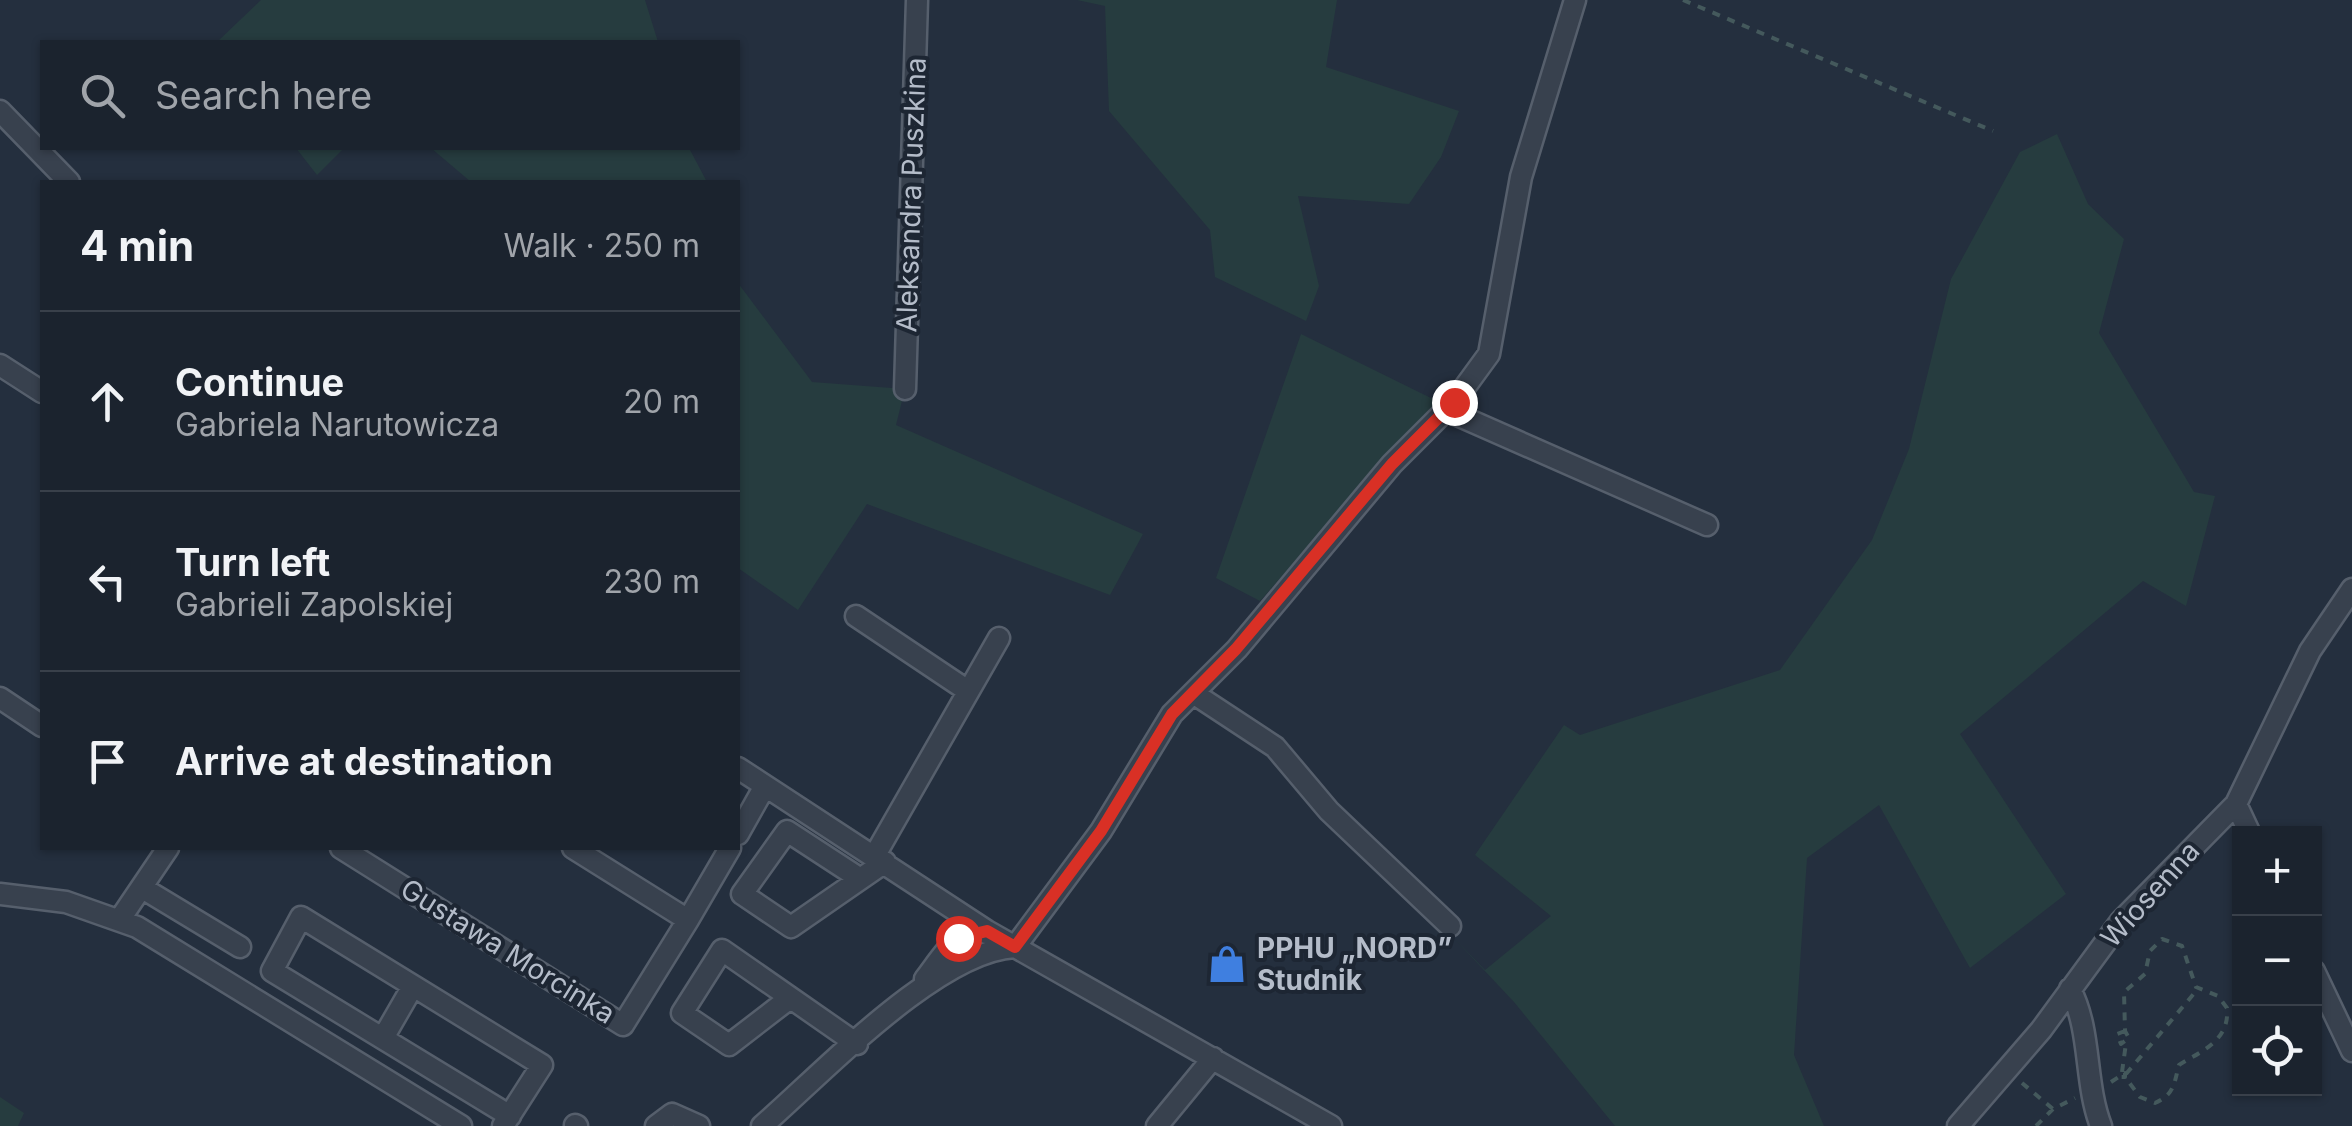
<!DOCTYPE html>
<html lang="en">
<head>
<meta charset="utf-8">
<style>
  body { margin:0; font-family:Inter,sans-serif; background:#282f3a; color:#f1f3f6 }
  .controls { position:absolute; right:30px; bottom:30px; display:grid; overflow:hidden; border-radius:0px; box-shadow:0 2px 8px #0004 }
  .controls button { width:90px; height:90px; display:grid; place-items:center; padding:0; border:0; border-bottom:2px solid #39404a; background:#1b232e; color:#f1f3f6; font:50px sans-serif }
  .stop { position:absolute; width:30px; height:30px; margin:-22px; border:8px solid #d93025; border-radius:50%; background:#fff }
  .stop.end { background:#d93025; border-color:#fff; box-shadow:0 2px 10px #0008 }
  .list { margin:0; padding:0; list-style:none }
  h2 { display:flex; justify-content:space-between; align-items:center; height:130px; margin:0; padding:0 40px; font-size:42px }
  h2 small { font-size:32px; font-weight:400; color:#a0a4aa }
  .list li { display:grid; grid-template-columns:65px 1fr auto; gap:30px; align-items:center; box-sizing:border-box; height:180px; padding:0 40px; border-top:2px solid #39404a }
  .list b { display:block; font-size:38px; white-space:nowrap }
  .list p { margin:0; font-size:32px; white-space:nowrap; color:#a0a4aa }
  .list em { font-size:32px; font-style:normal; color:#a0a4aa }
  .icon { flex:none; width:55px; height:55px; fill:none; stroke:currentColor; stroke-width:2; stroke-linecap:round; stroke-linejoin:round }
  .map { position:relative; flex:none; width:2352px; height:1126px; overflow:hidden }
  .search { position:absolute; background:#1b232e; box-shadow:0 2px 8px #0004; left:40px; top:40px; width:700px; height:110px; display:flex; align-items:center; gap:25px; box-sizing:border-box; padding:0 35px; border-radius:0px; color:#a0a4aa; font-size:38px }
  .panel { position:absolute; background:#1b232e; box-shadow:0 2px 8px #0004; left:40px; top:180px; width:700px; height:670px; border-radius:0px }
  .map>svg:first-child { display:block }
  .green { fill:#263c3f }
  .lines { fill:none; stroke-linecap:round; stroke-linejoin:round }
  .minor-casing { stroke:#565f6c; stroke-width:25 }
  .path { stroke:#44595c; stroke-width:4; stroke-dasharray:8 8; stroke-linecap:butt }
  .minor { stroke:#38414e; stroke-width:20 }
  .route { stroke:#d93025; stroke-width:12 }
  .labels { text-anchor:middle; stroke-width:8; stroke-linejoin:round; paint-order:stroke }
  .street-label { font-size:28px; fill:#b4bcc9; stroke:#1d2633 }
  .poi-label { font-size:28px; font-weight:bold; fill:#b4bcc9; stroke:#1d2633; text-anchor:start }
</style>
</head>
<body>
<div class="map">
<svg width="2352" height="1126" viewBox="0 0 2352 1126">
  <rect width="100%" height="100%" fill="#242f3e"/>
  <path class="green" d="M261 0H645L658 42H217Z
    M1077 0H1337L1326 67 1459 111 1441 157 1409 204 1298 196 1319 286 1306 321 1215 277 1210 230 1109 111 1105 6Z
    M2057 134 2088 204 2124 239 2099 333 2194 492 2215 496 2186 606 2143 581 1960 734 2066 894 1970 968 1879 805 1807 858 1794 1055 1824 1126H1615L1514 1002 1452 936 1485 970 1551 916 1475 855 1564 725 1580 735 1780 670 1872 540 1909 449 1951 279 2020 152Z
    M296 148H344L317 175Z
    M431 148H689L707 182H471Z
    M738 283 812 382 905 389 896 425 1143 534 1110 595 867 504 798 610 738 568Z
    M1301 334 1437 401 1260 601 1216 578Z
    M0 1097 24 1113 18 1126H0Z"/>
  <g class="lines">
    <g class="minor-casing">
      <path id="minor" d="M0 111 69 182
        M0 365 42 392
        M905 389 917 0
        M1446 410 1707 525
        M856 616 968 691
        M1193 693 1275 747 1329 811 1450 926
        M0 698 42 726
        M738 768 987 931 1331 1126
        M738 834 765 786
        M2250 834 2236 804 2310 651 2352 589
        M341 848 623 1025 688 920 573 848
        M875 855 999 638
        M859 878 787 831 742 894 791 927 885 862
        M144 889 240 947
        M0 894 66 902 137 927 461 1126
        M120 919 168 848
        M688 920 730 848
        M2314 971 2352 1051
        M925 979C940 960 962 921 986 933
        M2070 989C2092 1032 2084 1082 2101 1126
        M790 998 729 1045 682 1013 722 950 857 1044
        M383 1038 413 986
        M575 1125 577 1126
        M503 1126 542 1065 301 917 272 971 510 1116
        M656 1126 672 1114 699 1126
        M762 1126C822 1074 937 951 1015 947L1101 831 1172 714 1237 649 1392 464 1454 402 1489 354 1521 177 1575 0
        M1157 1126 1213 1058
        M1958 1126 2041 1030 2121 921 2236 804"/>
    </g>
    <path class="path" d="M1683 0 1993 131
      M2125 1031 2117 1034 2121 1044 2129 1038 2125 1031 2124 992 2145 974 2150 951 2162 939 2182 946 2196 987 2218 996 2227 1008C2230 1041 2201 1051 2179 1065 2174 1083 2175 1094 2155 1103L2140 1097 2125 1077
      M2122 1072 2126 1043
      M2126 1074 2197 990
      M2111 1082 2125 1073V1077H2120
      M2022 1083 2053 1109
      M2036 1126 2053 1109 2075 1098"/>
    <use href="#minor" class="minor"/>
  </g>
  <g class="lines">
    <path class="route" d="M958 938 987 931 1015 947 1101 831 1172 714 1236 649 1392 464 1454 402"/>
  </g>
  <defs>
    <g id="shop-bare" transform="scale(3)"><path d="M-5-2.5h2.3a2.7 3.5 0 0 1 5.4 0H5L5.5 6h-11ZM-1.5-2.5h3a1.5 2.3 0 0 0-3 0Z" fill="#3f7fe0" stroke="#1d2633" stroke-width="2.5" paint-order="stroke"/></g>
  </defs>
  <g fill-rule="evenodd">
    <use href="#shop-bare" x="1227" y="964"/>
  </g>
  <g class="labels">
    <g class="street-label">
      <text transform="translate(911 195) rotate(-88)" y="10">Aleksandra Puszkina</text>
      <text transform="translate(2150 894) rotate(-48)" y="10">Wiosenna</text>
      <text transform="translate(508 951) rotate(32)" y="10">Gustawa Morcinka</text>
    </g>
    <g class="poi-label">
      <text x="1257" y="958">PPHU „NORD”<tspan x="1257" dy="32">Studnik</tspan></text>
    </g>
  </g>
</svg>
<div class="controls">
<button>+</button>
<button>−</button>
<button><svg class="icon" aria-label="locate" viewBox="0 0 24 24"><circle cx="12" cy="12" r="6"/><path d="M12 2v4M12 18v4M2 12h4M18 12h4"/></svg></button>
</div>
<div class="stop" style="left:958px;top:938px"></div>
<div class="stop end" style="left:1454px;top:402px"></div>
<div class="search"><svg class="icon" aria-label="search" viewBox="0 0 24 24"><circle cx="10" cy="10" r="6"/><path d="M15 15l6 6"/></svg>Search here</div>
<section class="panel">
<h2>4 min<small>Walk · 250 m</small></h2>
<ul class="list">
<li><svg class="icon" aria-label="ahead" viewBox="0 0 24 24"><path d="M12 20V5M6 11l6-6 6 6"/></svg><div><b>Continue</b><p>Gabriela Narutowicza</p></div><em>20 m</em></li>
<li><svg class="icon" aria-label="left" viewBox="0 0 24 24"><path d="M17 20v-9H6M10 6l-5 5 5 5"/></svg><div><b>Turn left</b><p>Gabrieli Zapolskiej</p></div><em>230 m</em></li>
<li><svg class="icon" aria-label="arrive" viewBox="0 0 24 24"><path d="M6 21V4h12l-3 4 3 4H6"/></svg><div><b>Arrive at destination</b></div></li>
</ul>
</section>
</div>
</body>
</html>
